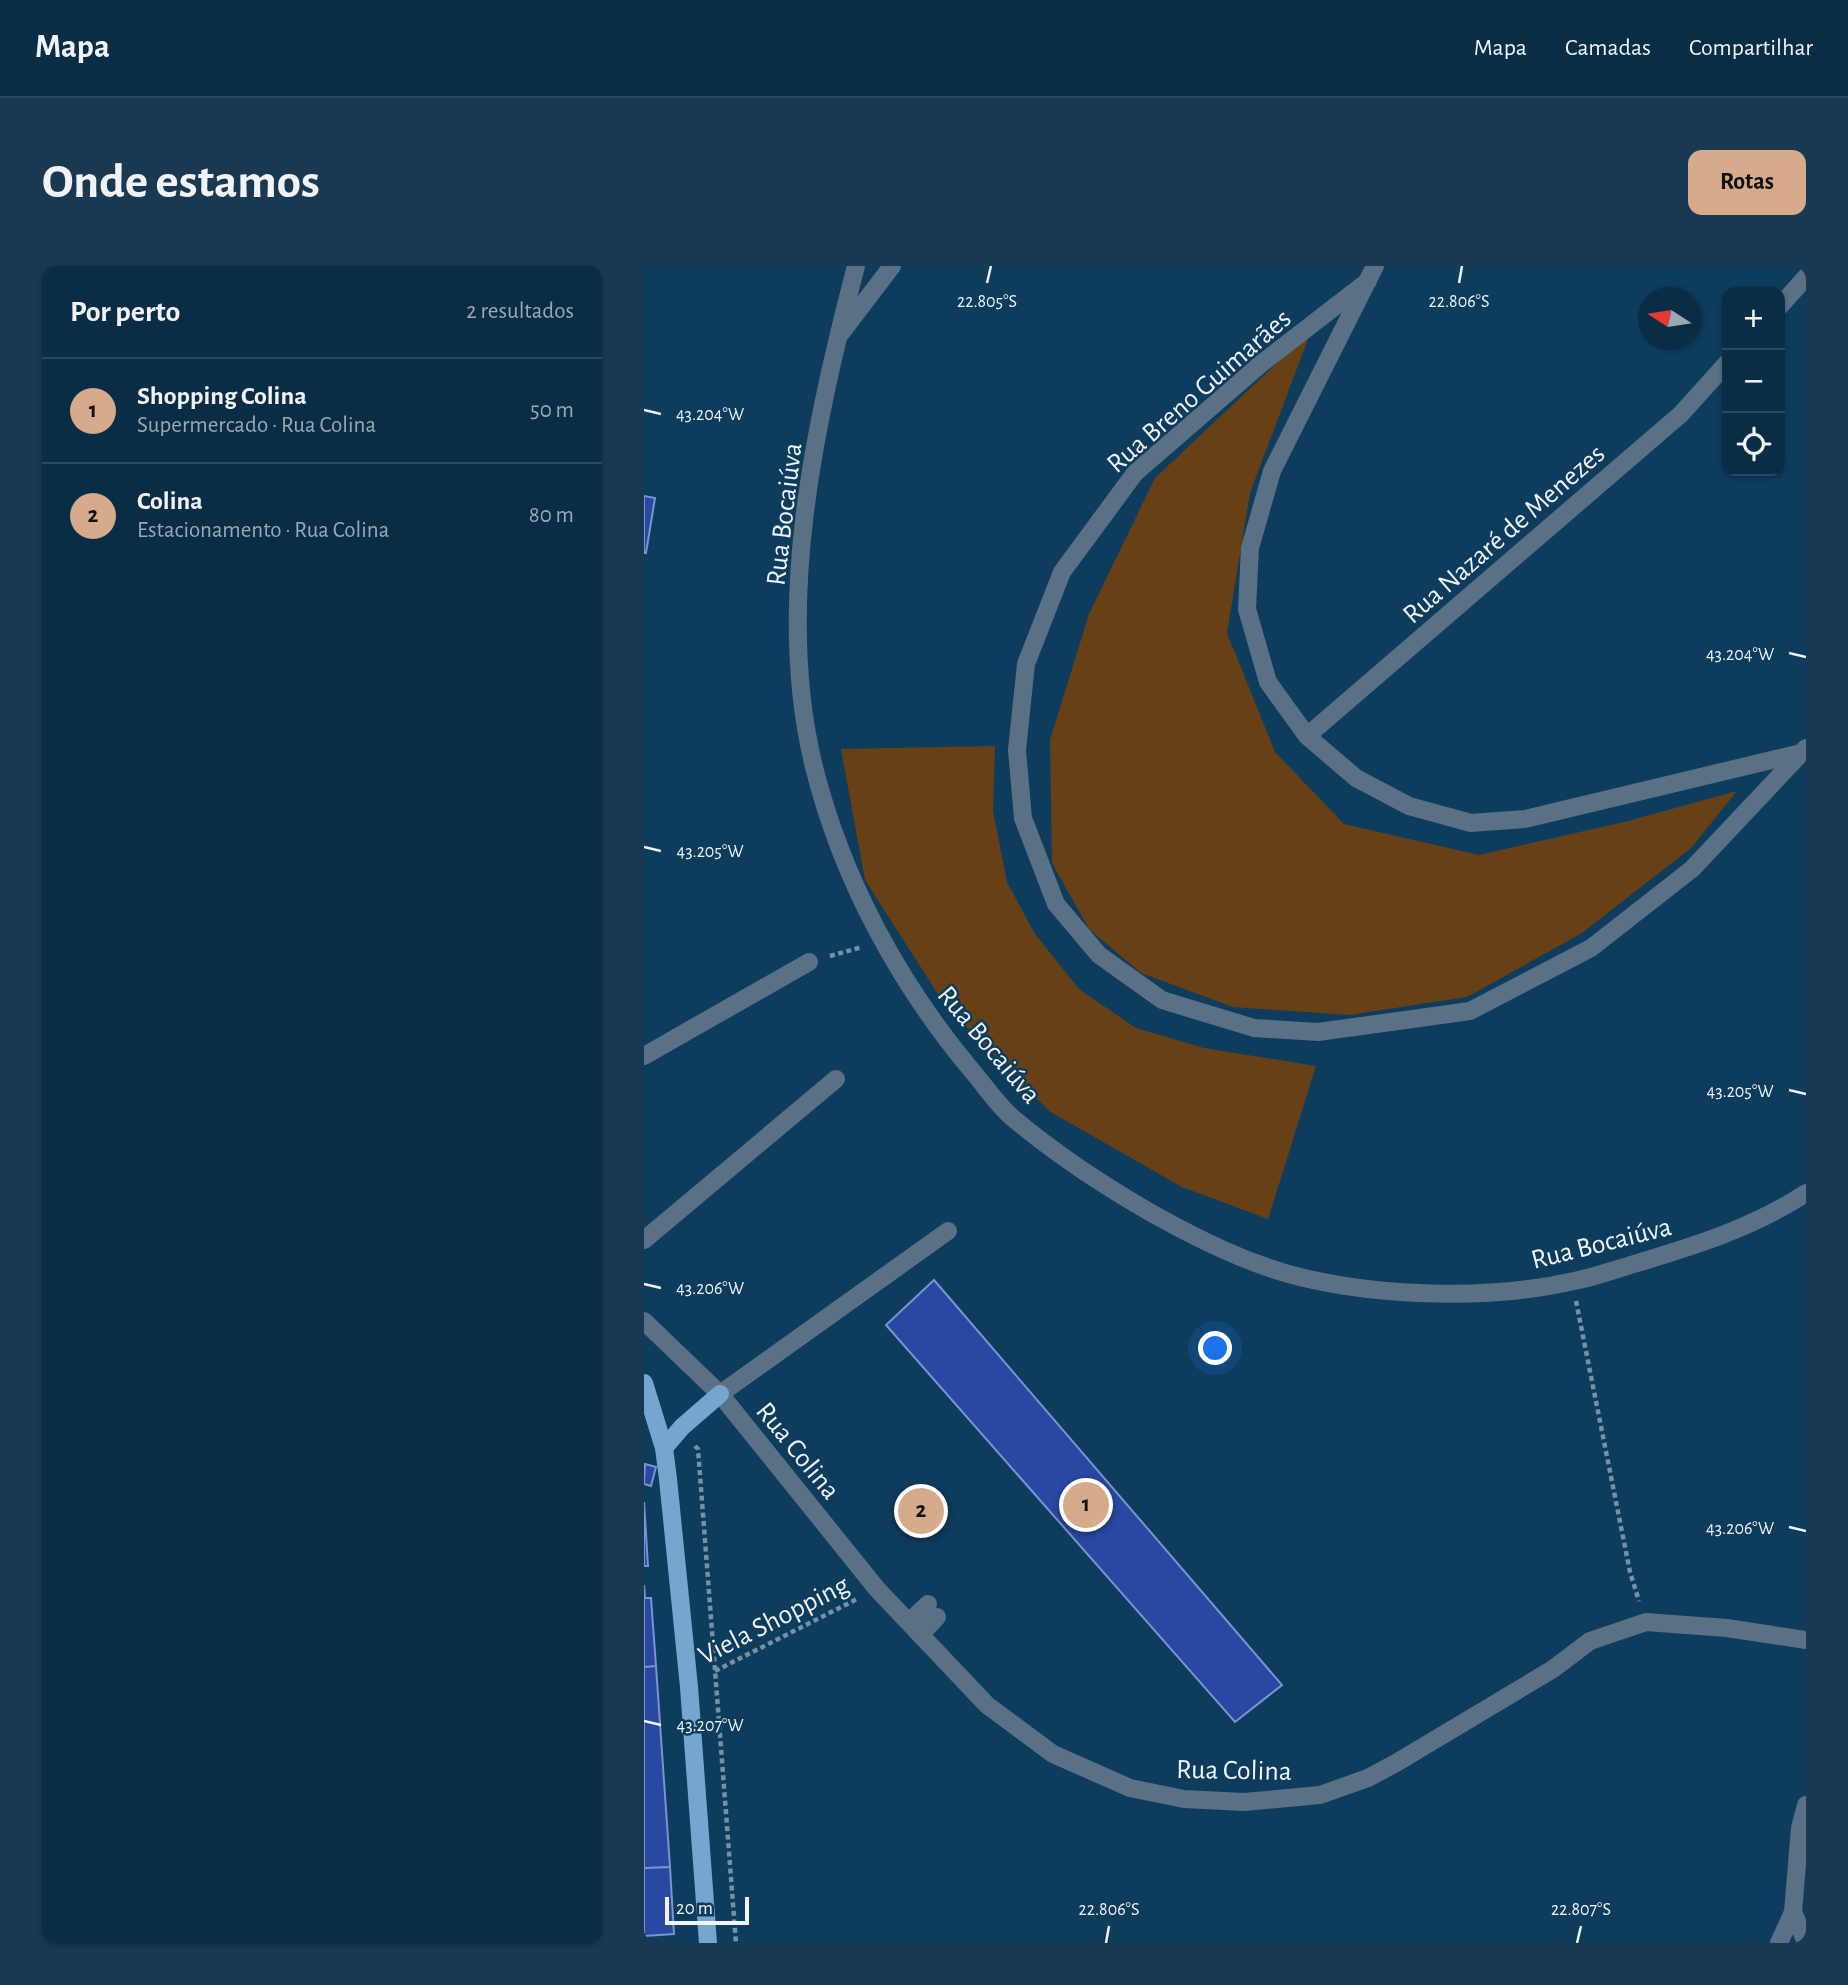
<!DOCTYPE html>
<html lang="pt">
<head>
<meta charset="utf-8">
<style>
  body { margin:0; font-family:"Alegreya Sans",sans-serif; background:#183951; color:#f1f3f6 }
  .controls { position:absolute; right:21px; top:21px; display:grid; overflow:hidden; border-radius:14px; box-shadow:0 2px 5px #0004 }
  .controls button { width:63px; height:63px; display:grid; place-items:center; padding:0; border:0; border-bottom:2px solid #2a495f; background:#0a2d46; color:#f1f3f6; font:35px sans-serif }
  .compass { position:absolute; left:994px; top:21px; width:63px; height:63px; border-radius:50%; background:#0a2d46; box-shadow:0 2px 5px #0004; rotate:282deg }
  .scale { position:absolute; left:21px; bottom:18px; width:84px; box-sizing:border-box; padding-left:7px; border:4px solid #eef4f9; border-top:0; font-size:19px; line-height:24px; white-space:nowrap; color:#eef4f9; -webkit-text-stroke:5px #0e3c5d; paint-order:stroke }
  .you { position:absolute; left:572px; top:1083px; width:24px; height:24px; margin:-18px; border:5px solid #fff; border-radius:50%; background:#1a73e8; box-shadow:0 0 0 10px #1a73e833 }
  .badge { display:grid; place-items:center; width:46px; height:46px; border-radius:50%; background:#d6ab8b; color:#111; font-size:23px; font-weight:700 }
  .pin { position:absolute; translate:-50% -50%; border:4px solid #fff; box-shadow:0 2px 7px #0006 }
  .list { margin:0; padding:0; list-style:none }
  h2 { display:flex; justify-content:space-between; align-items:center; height:91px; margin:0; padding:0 28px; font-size:30px }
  h2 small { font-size:23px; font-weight:400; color:#99a8b3 }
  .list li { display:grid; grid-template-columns:46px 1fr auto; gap:21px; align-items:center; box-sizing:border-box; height:105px; padding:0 28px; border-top:2px solid #2a495f }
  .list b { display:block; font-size:26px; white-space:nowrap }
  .list p { margin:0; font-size:23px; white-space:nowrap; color:#99a8b3 }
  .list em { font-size:23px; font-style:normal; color:#99a8b3 }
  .icon { flex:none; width:38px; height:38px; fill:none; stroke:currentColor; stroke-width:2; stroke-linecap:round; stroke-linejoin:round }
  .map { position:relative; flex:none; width:1162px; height:1677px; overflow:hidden; border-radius:14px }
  header { display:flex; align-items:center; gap:42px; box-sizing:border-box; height:98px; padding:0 35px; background:#0a2d46; border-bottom:2px solid #2a495f }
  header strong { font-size:33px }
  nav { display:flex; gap:38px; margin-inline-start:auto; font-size:24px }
  .intro { display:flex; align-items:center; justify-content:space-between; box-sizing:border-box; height:168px; padding:0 42px }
  h1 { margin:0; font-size:49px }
  .button { padding:18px 32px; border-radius:14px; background:#d6ab8b; color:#111; font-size:24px; font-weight:700 }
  main { display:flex; gap:42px; padding:0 42px }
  aside { flex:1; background:#0a2d46; border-radius:14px; box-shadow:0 2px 5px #0004 }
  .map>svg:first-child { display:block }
  .green { fill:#674115 }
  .building { fill:#2948a1; stroke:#7994d0; stroke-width:2 }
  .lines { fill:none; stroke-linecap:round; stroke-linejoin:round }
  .path { stroke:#7591a5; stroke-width:4.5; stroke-dasharray:5 3.5; stroke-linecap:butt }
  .minor { stroke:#597085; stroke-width:18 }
  .major { stroke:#75a6d0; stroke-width:18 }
  .ticks { fill:none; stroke:#eef4f9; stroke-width:2.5 }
  .labels { text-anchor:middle; stroke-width:5; stroke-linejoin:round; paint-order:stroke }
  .street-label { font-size:28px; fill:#eef4f9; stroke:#0e3c5d }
  .ticks-label { font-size:18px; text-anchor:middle; fill:#eef4f9; stroke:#0e3c5d; stroke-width:5; stroke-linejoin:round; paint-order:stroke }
</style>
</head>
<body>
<header>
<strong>Mapa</strong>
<nav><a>Mapa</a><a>Camadas</a><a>Compartilhar</a></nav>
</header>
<div class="intro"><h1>Onde estamos</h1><a class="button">Rotas</a></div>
<main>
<aside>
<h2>Por perto<small>2 resultados</small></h2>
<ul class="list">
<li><span class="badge">1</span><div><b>Shopping Colina</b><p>Supermercado · Rua Colina</p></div><em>50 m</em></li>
<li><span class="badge">2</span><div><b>Colina</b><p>Estacionamento · Rua Colina</p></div><em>80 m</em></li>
</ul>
</aside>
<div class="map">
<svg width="1162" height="1677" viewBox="0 0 1162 1677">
  <rect width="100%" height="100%" fill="#0e3c5d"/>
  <path class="green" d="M667 65 606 227 583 367 631 486 700 558 835 589 984 555 1093 525 1047 582 938 667 823 731 705 749 589 741 497 707 445 663 408 597 406 474 445 348 511 212Z
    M351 480 349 545 363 616 391 668 436 724 492 762 560 782 672 800 624 953 538 921 405 845 301 739 221 614 197 483Z"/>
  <path class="building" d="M0 230 11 232 2 287H0Z
    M290 1014 638 1419 591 1456 242 1059Z
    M1 1198 12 1201 7 1220 0 1218Z
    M0 1236 4 1300H0Z
    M0 1319 1 1332H7L12 1400 0 1401Z
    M12 1400 26 1601 0 1602V1401Z
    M26 1601 30 1668 0 1670V1602Z"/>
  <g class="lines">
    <path class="path" d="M186 690 218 681
      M932 1035 986 1306 995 1335
      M51 1180 54 1183 92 1677
      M71 1405 213 1333"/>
    <path class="minor" d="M212 0C171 158 130 339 170 501 198 613 255 718 329 806 342 821 354 840 370 853 413 889 460 920 509 948 556 974 604 998 656 1011 738 1031 848 1034 930 1015 950 1011 970 1004 990 998 1050 980 1109 962 1162 927
      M731 0 628 205 606 282 603 343 624 416 663 470 712 512 765 540 827 557 881 553 1157 487
      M724 15 618 97 491 207 418 306 382 398 373 484 379 552 412 638 455 689 518 734 610 762 674 766 826 745 947 682 1048 603 1162 482
      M1136 40 1162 11
      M197 67 248 0
      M663 470 1037 148 1083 97
      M0 790 165 696
      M0 974 192 813
      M0 1055 76 1128 233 1323 343 1439 409 1488 486 1522 540 1533 600 1536 676 1529 724 1512 752 1497 909 1403 946 1375 1002 1356 1083 1362 1162 1374
      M76 1128 304 965
      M266 1355 284 1338
      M277 1368 293 1351
      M1149 1646 1162 1676
      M1135 1677 1149 1646 1156 1562 1162 1539"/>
    <path class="major" d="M0 1117 20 1182 24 1213 45 1421 64 1677
      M20 1182 38 1161 76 1128"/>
  </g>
  <path class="ticks" d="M343 17 347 0M815 17 818 0M0 144 17 148M1145 387 1162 391M0 581 17 585M1145 824 1162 828M0 1018 17 1022M1145 1261 1162 1265M0 1455 17 1459M462 1677 465 1660M933 1677 937 1660"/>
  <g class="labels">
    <g class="street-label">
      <text transform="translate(554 124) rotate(-41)" y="10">Rua Breno Guimarães</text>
      <text transform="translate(139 248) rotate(-83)" y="10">Rua Bocaiúva</text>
      <text transform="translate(859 267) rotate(-41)" y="10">Rua Nazaré de Menezes</text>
      <text transform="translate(346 778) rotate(50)" y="10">Rua Bocaiúva</text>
      <text transform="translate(957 976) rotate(-14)" y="10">Rua Bocaiúva</text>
      <text transform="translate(155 1184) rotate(51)" y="10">Rua Colina</text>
      <text transform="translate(129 1353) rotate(-27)" y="10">Viela Shopping</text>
      <text transform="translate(590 1503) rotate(1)" y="10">Rua Colina</text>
    </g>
  </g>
  <g class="ticks-label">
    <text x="343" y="41">22.805°S</text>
    <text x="815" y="41">22.806°S</text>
    <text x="66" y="154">43.204°W</text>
    <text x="1096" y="394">43.204°W</text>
    <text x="66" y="591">43.205°W</text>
    <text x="1096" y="831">43.205°W</text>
    <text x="66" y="1028">43.206°W</text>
    <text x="1096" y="1268">43.206°W</text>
    <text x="66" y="1465">43.207°W</text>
    <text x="465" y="1649">22.806°S</text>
    <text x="937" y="1649">22.807°S</text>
  </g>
</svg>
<div class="controls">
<button>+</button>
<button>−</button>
<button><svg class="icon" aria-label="locate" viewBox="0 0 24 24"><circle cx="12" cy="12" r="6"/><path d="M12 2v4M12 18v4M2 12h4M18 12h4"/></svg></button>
</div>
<svg class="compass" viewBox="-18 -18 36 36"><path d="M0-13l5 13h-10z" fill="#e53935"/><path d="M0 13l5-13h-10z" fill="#99a8b3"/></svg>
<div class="scale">20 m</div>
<div class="you"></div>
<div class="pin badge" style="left:442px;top:1239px">1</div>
<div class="pin badge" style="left:277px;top:1245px">2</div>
</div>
</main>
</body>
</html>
